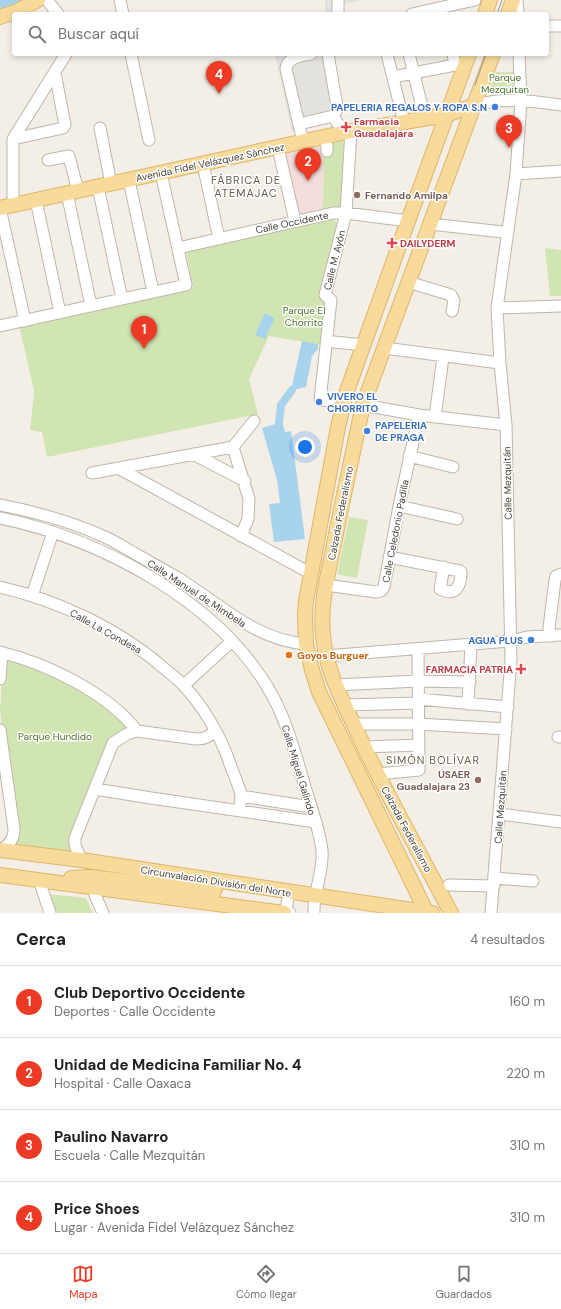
<!DOCTYPE html>
<html lang="es">
<head>
<meta charset="utf-8">
<style>
  body { margin:0; font-family:"DM Sans",sans-serif; background:#f2f2f2; color:#202124 }
  .you { position:absolute; left:305px; top:447px; width:14px; height:14px; margin:-10px; border:3px solid #fff; border-radius:50%; background:#1a73e8; box-shadow:0 0 0 6px #1a73e833 }
  .badge { display:grid; place-items:center; width:26px; height:26px; border-radius:50%; background:#ed3a24; color:#fff; font-size:13px; font-weight:700 }
  .pin { position:absolute; translate:-50% -33px; filter:drop-shadow(0 1px 2px #0008) }
  .pin::after { content:''; position:absolute; top:21px; width:14px; height:12px; background:inherit; clip-path:polygon(0 0,100% 0,50% 100%) }
  .list { margin:0; padding:0; list-style:none }
  h2 { display:flex; justify-content:space-between; align-items:center; height:52px; margin:0; padding:0 16px; font-size:17px }
  h2 small { font-size:13px; font-weight:400; color:#757577 }
  .list li { display:grid; grid-template-columns:26px 1fr auto; gap:12px; align-items:center; box-sizing:border-box; height:72px; padding:0 16px; border-top:1px solid #e0e0e0 }
  .list b { display:block; font-size:15px; white-space:nowrap }
  .list p { margin:0; font-size:13px; white-space:nowrap; color:#757577 }
  .list em { font-size:13px; font-style:normal; color:#757577 }
  .icon { flex:none; width:22px; height:22px; fill:none; stroke:currentColor; stroke-width:2; stroke-linecap:round; stroke-linejoin:round }
  .map { position:relative; flex:none; width:561px; height:913px; overflow:hidden }
  .search { position:absolute; background:#fff; box-shadow:0 2px 6px #0003; left:12px; right:12px; top:12px; height:44px; display:flex; align-items:center; gap:10px; box-sizing:border-box; padding:0 14px; border-radius:4px; color:#757577; font-size:15px }
  .sheet { height:340px; background:#fff }
  nav { display:flex; justify-content:space-around; align-items:center; box-sizing:border-box; height:56px; border-top:1px solid #e0e0e0; background:#fff; font-size:11px; color:#757577 }
  nav a { display:grid; justify-items:center; gap:2px }
  nav .on { color:#ed3a24 }
  .map>svg:first-child { display:block }
  .medical { fill:#f3dedb }
  .green { fill:#d0e5b2 }
  .parking { fill:#e4e2df }
  .water { fill:#a7d3ec }
  .lines { fill:none; stroke-linecap:round; stroke-linejoin:round }
  .canal { stroke:#a7d3ec; stroke-width:8 }
  .minor-casing { stroke:#beb6aa; stroke-width:13 }
  .major-casing { stroke:#ddb66b; stroke-width:16 }
  .minor { stroke:#fff; stroke-width:11 }
  .major { stroke:#f8da9b; stroke-width:14 }
  .tram { stroke:#969696; stroke-width:1 }
  .shop-dot { fill:#3f7fe0; stroke:#fff; stroke-width:1.5 }
  .health-dot { fill:#e0444e; stroke:#fff; stroke-width:1.5 }
  .education-dot { fill:#8d6e63; stroke:#fff; stroke-width:1.5 }
  .food-dot { fill:#e8710a; stroke:#fff; stroke-width:1.5 }
  .labels { text-anchor:middle; stroke-width:3; stroke-linejoin:round; paint-order:stroke }
  .park-label { font-size:10px; fill:#4b742d; stroke:#fff }
  .shop-label { font-size:10px; font-weight:bold; fill:#366cbe; stroke:#fff; text-anchor:end }
  .health-label { font-size:10px; font-weight:bold; fill:#be3a42; stroke:#fff; text-anchor:start }
  .street-label { font-size:10px; fill:#453f37; stroke:#fff }
  .education-label { font-size:10px; font-weight:bold; fill:#785e54; stroke:#fff; text-anchor:start }
  .food-label { font-size:10px; font-weight:bold; fill:#c56008; stroke:#fff; text-anchor:start }
  .neighbourhood-label { font-size:11px; letter-spacing:1px; fill:#685c4e; stroke:#fff }
</style>
</head>
<body>
<div class="map">
<svg width="561" height="913" viewBox="0 0 561 913">
  <rect width="100%" height="100%" fill="#f3efe7"/>
  <path class="medical" d="M324 145 323 210 299 216 286 153Z"/>
  <path class="green" d="M496 72H518L519 94H488Z
    M345 141 341 207 323 210 324 145Z
    M333 219 337 224 319 295 328 304 324 345 269 336 249 379 258 414 47 457 42 432 30 430 34 391 19 325 193 288 186 251Z
    M545 248 561 250V296H550Z
    M349 517 368 520 357 578 337 574Z
    M7 656 65 682 108 708 126 727 89 789 70 835 69 843 72 851 68 854 41 848 23 845 22 848 14 846 0 710 3 662Z
    M47 894 86 898 93 913H53Z"/>
  <path class="parking" d="M325 0H361L337 6 338 14H325Z
    M275 54H327L341 120 292 132Z"/>
  <path class="water" d="M0 0H25L0 10Z
    M265 313 275 318 265 339 255 335Z
    M302 341 318 344V349L312 356 306 387 292 390H291Z
    M282 422 285 432 291 431 305 539 274 542 269 504 280 503 277 480 262 428Z"/>
  <g class="lines">
    <path class="canal" d="M279 423 281 405 292 390"/>
    <g class="minor-casing">
      <path id="minor" d="M47 0 58 14
        M120 0 123 14
        M517 0 518 14
        M338 14V0
        M412 14 475 0
        M547 26H561
        M131 54 149 140
        M387 54 404 122
        M409 54 425 119
        M453 54 455 65
        M393 77 455 65 464 68
        M475 105C504 97 532 101 561 105
        M333 116 344 133
        M299 124 333 116 336 111 337 106 328 54
        M100 128 111 184
        M324 137 327 146V151
        M13 139 63 128 65 125 55 73
        M303 142 286 69C287 57 301 56 311 54
        M278 148 295 221
        M48 160 69 156 78 191
        M203 164 219 239
        M516 174 561 171
        M129 180 153 292
        M98 187 122 299
        M67 193 91 306
        M36 200 60 313
        M13 205V139L66 54
        M0 208 25 321
        M430 224 503 232
        M178 248 333 213H346L408 221
        M408 282 451 295 454 301 452 311
        M497 308 561 306
        M0 326 186 285 161 173
        M334 342 364 345
        M384 348 500 363
        M330 401 320 400 331 300 325 295 346 213 351 131
        M363 405 419 415 506 425
        M435 417 443 357
        M233 447 249 499 248 519 241 536
        M233 447 254 421
        M193 454 245 481
        M409 456 453 467
        M118 468 310 573
        M92 473 233 447
        M0 505C36 512 73 522 107 538 116 542 125 548 134 553 148 561 164 570 178 578 220 604 255 640 306 644
        M399 506 457 519
        M0 518C101 539 221 602 272 695 287 722 295 753 304 783 310 805 319 827 322 850 324 871 313 892 314 913
        M389 557 460 571 461 572C461 586 456 597 440 589L444 567
        M326 585 376 592 381 591 384 587 399 506 419 415
        M0 587C58 600 121 630 166 670 172 675 179 680 184 686 203 706 220 735 229 761 232 771 239 785 241 795 241 800 240 806 239 810
        M32 596 53 532
        M550 636 549 628 555 580 556 576 561 574
        M0 652C46 663 108 693 137 731L196 739C205 739 209 737 215 730
        M326 656 511 641 527 637 561 635
        M0 679 2 653
        M184 685 232 641
        M336 685 418 681 470 682
        M418 699 508 707
        M468 704 471 645
        M345 705 418 703
        M354 724H418L506 729
        M0 730 14 829C14 839 10 843 2 850
        M558 737H561
        M364 747 418 745
        M378 774 419 770 418 649
        M95 789 151 798 316 822
        M241 796 311 807
        M500 814 561 822
        M81 860 75 845V838L113 743 127 734 137 731
        M494 878 533 881
        M39 880 50 913
        M449 885 494 886
        M96 887 95 895 103 913
        M287 892 288 898 286 910 290 913
        M491 913 511 660 506 425 500 363 497 308 516 174 521 100 519 54"/>
    </g>
    <g class="major-casing">
      <path id="major" d="M485 14 490 0
        M508 14 513 0
        M0 17 15 12 38 0
        M0 208 351 131 446 115 475 105
        M0 850 81 860 432 913
        M0 875 284 913
        M71 878 91 877 189 889 210 894 213 893C216 889 216 887 213 883L203 882
        M427 913 319 692 312 670 306 644 305 615 306 601 338 427 347 391 408 221 469 54
        M451 913C419 851 384 791 355 727 341 697 325 668 323 634 320 604 328 574 334 544 343 498 353 452 363 405L493 54"/>
    </g>
    <use href="#minor" class="minor"/>
    <use href="#major" class="major"/>
    <path class="tram" d="M497 14 502 0
      M475 85 486 54"/>
  </g>
  <g class="shop-dot">
    <circle cx="495" cy="107" r="4"/>
    <circle cx="319" cy="402" r="4"/>
    <circle cx="367" cy="431" r="4"/>
    <circle cx="531" cy="640" r="4"/>
  </g>
  <g class="health-dot">
    <path d="M344 121h4v4h4v4h-4v4h-4v-4h-4v-4h4z"/>
    <path d="M390 237h4v4h4v4h-4v4h-4v-4h-4v-4h4z"/>
    <path d="M519 663h4v4h4v4h-4v4h-4v-4h-4v-4h4z"/>
  </g>
  <g class="education-dot">
    <circle cx="357" cy="195" r="4"/>
    <circle cx="478" cy="780" r="4"/>
  </g>
  <circle class="food-dot" cx="289" cy="655" r="4"/>
  <g class="labels">
    <g class="park-label">
      <text x="505" y="81">Parque<tspan x="505" dy="12">Mezquitan</tspan></text>
      <text x="304" y="314">Parque El<tspan x="304" dy="12">Chorrito</tspan></text>
      <text x="55" y="740">Parque Hundido</text>
    </g>
    <g class="shop-label">
      <text x="487" y="111">PAPELERIA REGALOS Y ROPA S.N</text>
      <text x="327" y="400" text-anchor="start">VIVERO EL<tspan x="327" dy="12">CHORRITO</tspan></text>
      <text x="375" y="429" text-anchor="start">PAPELERIA<tspan x="375" dy="12">DE PRAGA</tspan></text>
      <text x="523" y="644">AGUA PLUS</text>
    </g>
    <g class="health-label">
      <text x="354" y="125">Farmacia<tspan x="354" dy="12">Guadalajara</tspan></text>
      <text x="400" y="247">DAILYDERM</text>
      <text x="513" y="673" text-anchor="end">FARMACIA PATRIA</text>
    </g>
    <g class="street-label">
      <text transform="translate(210 162) rotate(-12)" y="4">Avenida Fidel Velázquez Sánchez</text>
      <text transform="translate(292 222) rotate(-12)" y="4">Calle Occidente</text>
      <text transform="translate(334 260) rotate(-76)" y="4">Calle M. Ayón</text>
      <text transform="translate(507 483) rotate(-91)" y="4">Calle Mezquitán</text>
      <text transform="translate(340 513) rotate(-79)" y="4">Calzada Federalismo</text>
      <text transform="translate(395 531) rotate(-79)" y="4">Calle Celedonio Padilla</text>
      <text transform="translate(197 593) rotate(33)" y="4">Calle Manuel de Mimbela</text>
      <text transform="translate(106 631) rotate(29)" y="4">Calle La Condesa</text>
      <text transform="translate(299 770) rotate(73)" y="4">Calle Miguel Galindo</text>
      <text transform="translate(500 807) rotate(-86)" y="4">Calle Mezquitán</text>
      <text transform="translate(407 829) rotate(62)" y="4">Calzada Federalismo</text>
      <text transform="translate(216 881) rotate(9)" y="4">Circunvalación División del Norte</text>
    </g>
    <g class="education-label">
      <text x="365" y="199">Fernando Amilpa</text>
      <text x="470" y="778" text-anchor="end">USAER<tspan x="470" dy="12">Guadalajara 23</tspan></text>
    </g>
    <g class="food-label">
      <text x="297" y="659">Goyos Burguer</text>
    </g>
    <g class="neighbourhood-label">
      <text x="246" y="184">FÁBRICA DE<tspan x="246" dy="13">ATEMAJAC</tspan></text>
      <text x="433" y="764">SIMÓN BOLÍVAR</text>
    </g>
  </g>
</svg>
<div class="you"></div>
<div class="pin badge" style="left:144px;top:349px">1</div>
<div class="pin badge" style="left:308px;top:181px">2</div>
<div class="pin badge" style="left:509px;top:148px">3</div>
<div class="pin badge" style="left:219px;top:94px">4</div>
<div class="search"><svg class="icon" aria-label="search" viewBox="0 0 24 24"><circle cx="10" cy="10" r="6"/><path d="M15 15l6 6"/></svg>Buscar aquí</div>
</div>
<section class="sheet">
<h2>Cerca<small>4 resultados</small></h2>
<ul class="list">
<li><span class="badge">1</span><div><b>Club Deportivo Occidente</b><p>Deportes · Calle Occidente</p></div><em>160 m</em></li>
<li><span class="badge">2</span><div><b>Unidad de Medicina Familiar No. 4</b><p>Hospital · Calle Oaxaca</p></div><em>220 m</em></li>
<li><span class="badge">3</span><div><b>Paulino Navarro</b><p>Escuela · Calle Mezquitán</p></div><em>310 m</em></li>
<li><span class="badge">4</span><div><b>Price Shoes</b><p>Lugar · Avenida Fidel Velázquez Sánchez</p></div><em>310 m</em></li>
</ul>
</section>
<nav>
<a class="on"><svg class="icon" aria-label="map" viewBox="0 0 24 24"><path d="M3 6l6-2 6 2 6-2v14l-6 2-6-2-6 2zM9 4v14M15 6v14"/></svg>Mapa</a>
<a><svg class="icon" aria-label="directions" viewBox="0 0 24 24"><path d="M12 3l9 9-9 9-9-9zM9 14v-3h6M13 9l2 2-2 2"/></svg>Cómo llegar</a>
<a><svg class="icon" aria-label="saved" viewBox="0 0 24 24"><path d="M7 4h10v16l-5-4-5 4z"/></svg>Guardados</a>
</nav>
</body>
</html>
